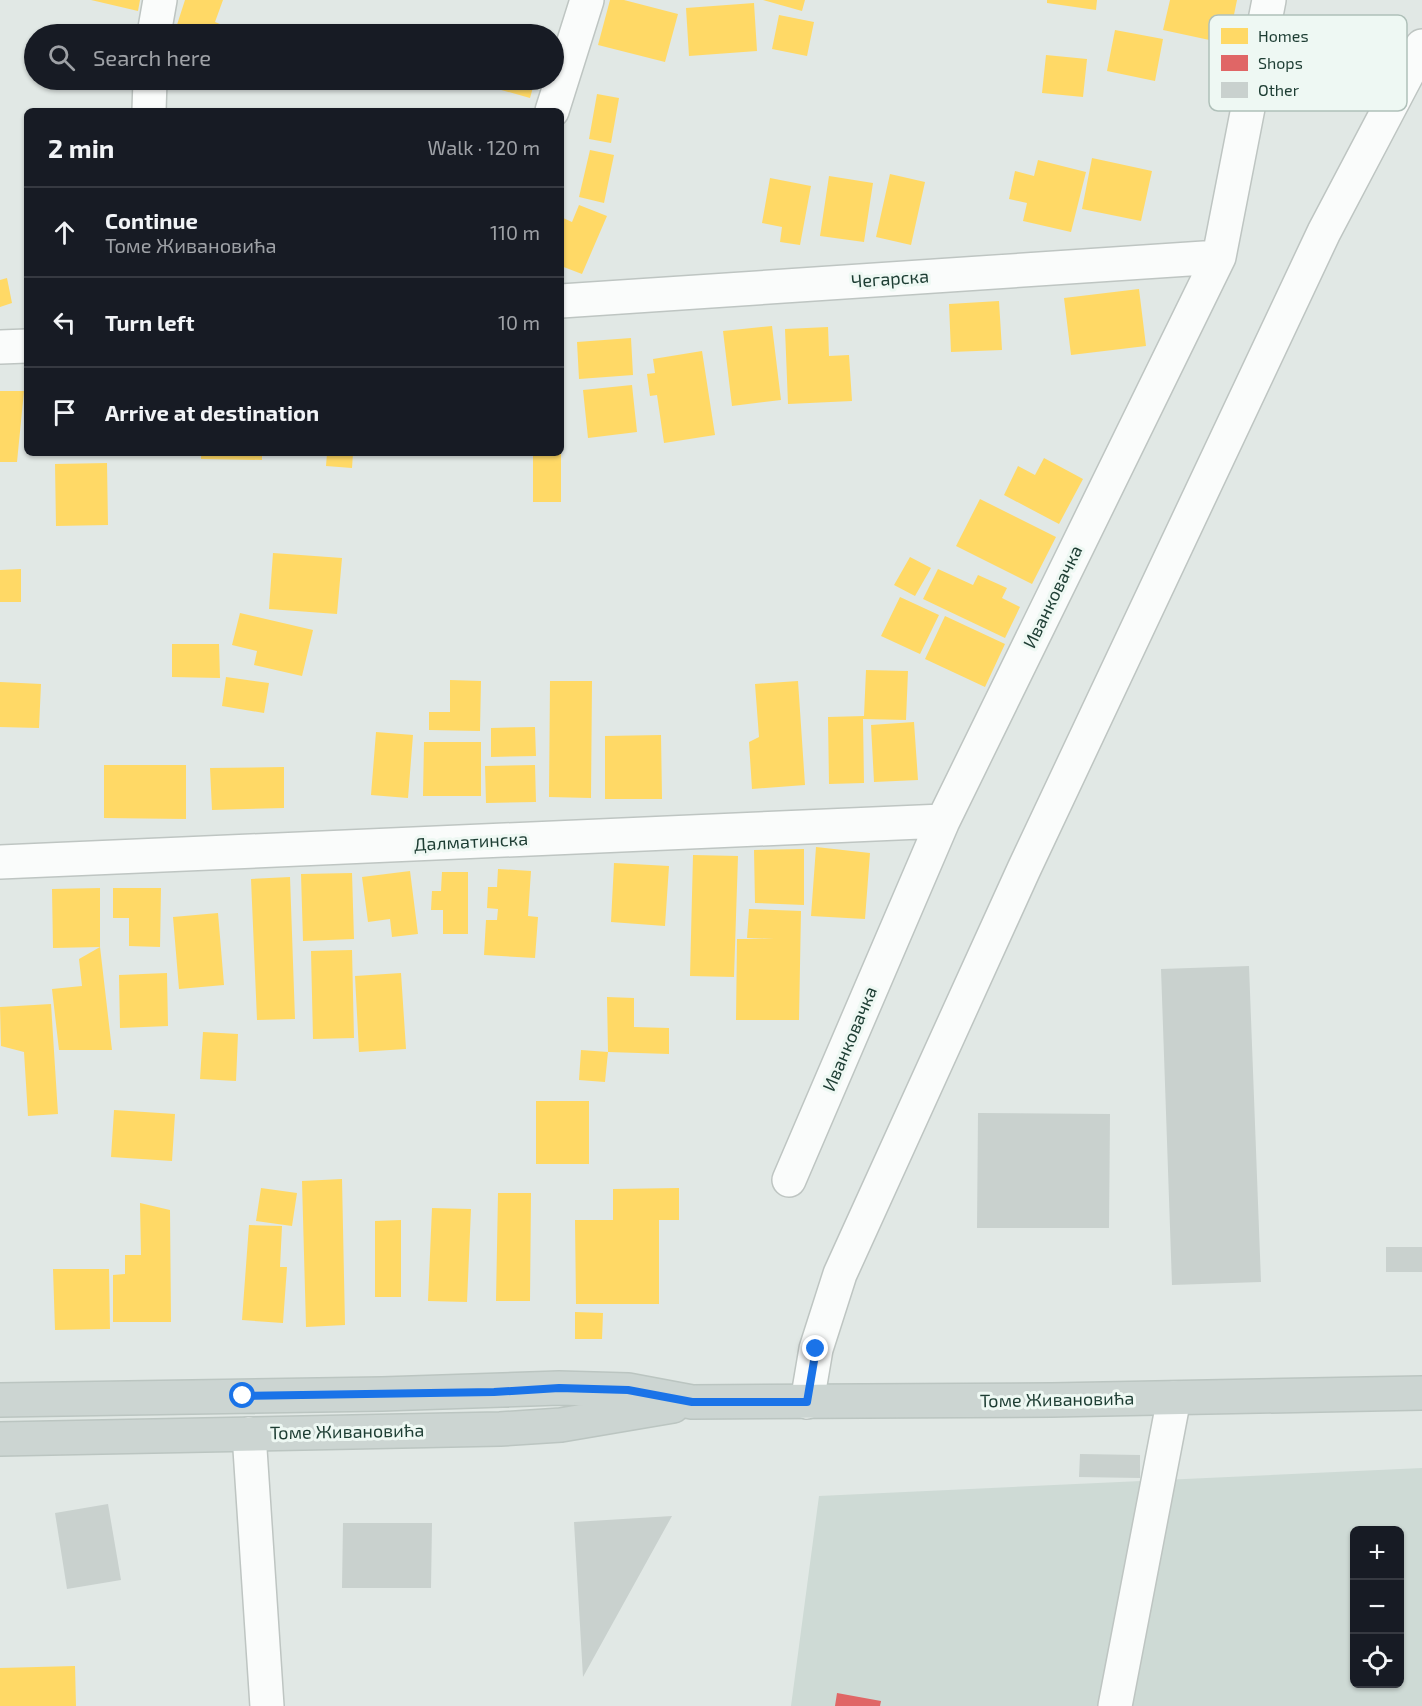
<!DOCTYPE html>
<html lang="en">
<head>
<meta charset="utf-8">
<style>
  body { margin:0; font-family:"Exo 2",sans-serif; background:#242831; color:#f1f3f6 }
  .controls { position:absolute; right:18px; bottom:18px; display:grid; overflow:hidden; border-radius:9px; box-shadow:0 2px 4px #0004 }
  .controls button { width:54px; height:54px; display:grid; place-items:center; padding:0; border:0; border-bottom:2px solid #363941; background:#171b24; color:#f1f3f6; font:30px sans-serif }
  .stop { position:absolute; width:18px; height:18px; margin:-14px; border:4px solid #1a73e8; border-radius:50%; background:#fff }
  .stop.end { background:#1a73e8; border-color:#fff; box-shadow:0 2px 6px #0008 }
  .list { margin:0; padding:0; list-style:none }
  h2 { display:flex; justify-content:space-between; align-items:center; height:78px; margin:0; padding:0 24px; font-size:26px }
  h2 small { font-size:20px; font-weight:400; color:#9ea1a6 }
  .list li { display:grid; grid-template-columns:39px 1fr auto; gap:18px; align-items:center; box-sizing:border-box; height:90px; padding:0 24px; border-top:2px solid #363941 }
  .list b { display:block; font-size:22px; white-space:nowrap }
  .list p { margin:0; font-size:20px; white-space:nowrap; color:#9ea1a6 }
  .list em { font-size:20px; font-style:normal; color:#9ea1a6 }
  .icon { flex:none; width:33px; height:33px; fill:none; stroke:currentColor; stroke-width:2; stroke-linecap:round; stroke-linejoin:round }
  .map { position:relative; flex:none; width:1422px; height:1706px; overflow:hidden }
  .search { position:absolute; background:#171b24; box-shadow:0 2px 4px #0004; left:24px; top:24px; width:540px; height:66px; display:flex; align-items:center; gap:15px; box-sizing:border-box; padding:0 21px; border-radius:33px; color:#9ea1a6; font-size:22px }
  .panel { position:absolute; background:#171b24; box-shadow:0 2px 4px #0004; left:24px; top:108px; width:540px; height:348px; border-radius:9px }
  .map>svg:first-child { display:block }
  .built { fill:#cedad5; fill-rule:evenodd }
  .homes { fill:#ffd966 }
  .shops { fill:#e06666 }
  .building { fill:#c9d1ce }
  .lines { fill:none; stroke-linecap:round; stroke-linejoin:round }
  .minor-casing { stroke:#bec5c2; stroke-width:36 }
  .major-casing { stroke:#bbc5c1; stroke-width:36 }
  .minor { stroke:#fafcfb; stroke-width:33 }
  .major { stroke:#ccd5d2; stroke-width:33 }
  .route { stroke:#1a73e8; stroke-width:8 }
  .labels { text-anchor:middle; stroke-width:6; stroke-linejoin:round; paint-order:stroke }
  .street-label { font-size:18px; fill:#1d3d33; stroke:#eef8f3 }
  .key { fill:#eef8f3; stroke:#afc0b9; stroke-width:1.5 }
  .key-label { font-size:16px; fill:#1d3d33 }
</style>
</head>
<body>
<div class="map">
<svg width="1422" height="1706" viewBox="0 0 1422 1706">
  <rect width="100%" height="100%" fill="#e1e8e5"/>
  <path class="built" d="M1422 1468V1706H791L819 1496ZM1354 1530H1400V1684H1354Z"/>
  <path class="homes" d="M91 0H140L138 11Z
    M185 0H223L215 22 232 29 230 34H174Z
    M610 0H624L678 14 665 62 598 45Z
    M763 0H805L802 11Z
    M1047 0H1097L1096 10 1047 3Z
    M1170 0H1237L1228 44 1163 30Z
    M754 3 757 51 689 56 686 8Z
    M779 15 814 22 807 56 772 49Z
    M1115 30 1163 39 1155 81 1107 71Z
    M1046 55 1087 59 1083 97 1042 93Z
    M204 80H246L243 90Z
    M466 80H535L530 98Z
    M597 94 619 98 611 143 589 139Z
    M590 150 614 155 604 203 579 197Z
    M1092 158 1152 171 1141 221 1082 209Z
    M1038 160 1086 172 1071 232 1023 221 1027 203 1009 199 1015 171 1034 176Z
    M890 174 925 182 911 245 876 237Z
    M829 176 873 183 864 242 820 236Z
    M770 178 811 186 800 245 780 242 782 227 762 223Z
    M579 205 607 216 582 274 561 266V217L572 222Z
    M7 278 12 303 0 307V280Z
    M1139 289 1146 346 1071 355 1064 298Z
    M999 301 1002 350 951 352 949 304Z
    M772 326 781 400 732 406 723 331Z
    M828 327 829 356 849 355 852 401 788 404 785 329Z
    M631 338 633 375 579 379 577 342Z
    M702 351 715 435 664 443 657 395 650 396 647 374 655 373 653 359Z
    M632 385 637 432 588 438 583 390Z
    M0 391H24L17 462H0Z
    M201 453H262V460L201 459Z
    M327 453H353L352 468 326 466Z
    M393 453H419V456H393Z
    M533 453H561V502H533Z
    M1044 458 1083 479 1059 524 1004 495 1018 466 1035 475Z
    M107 463 108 525 56 526 55 464Z
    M980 499 1056 537 1032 584 956 546Z
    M273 553 342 558 337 614 269 609Z
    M910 557 931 568 915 596 894 585Z
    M21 569V602H0V570Z
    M938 569 973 585 978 575 1007 588 1002 598 1020 607 1005 638 923 599Z
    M900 597 939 615 920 654 881 636Z
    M240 613 313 630 302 676 254 665 257 651 232 645Z
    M945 616 1005 644 985 687 925 659Z
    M172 644H219L220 678 172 677Z
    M866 670 908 671 906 720 863 719 864 783 829 784 828 717 864 716Z
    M226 677 269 683 264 713 222 706Z
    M450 680 481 681 480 731 429 730V712H450Z
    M550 681H592L591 798 549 797Z
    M798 681 805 785 752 789 749 742 759 737 755 684Z
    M0 682 41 684 39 728 0 727Z
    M914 722 918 780 874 782 871 725Z
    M535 727 536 756 491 757V728Z
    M376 732 413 735 408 798 371 795Z
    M661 735 662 799H605V736Z
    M424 742H481V796H423Z
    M104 765H186V819L104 818Z
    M535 765 536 802 486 803 485 766Z
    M284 767V808L212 810 210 768Z
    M816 847 870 853 865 919 811 916Z
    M804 849V905L755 903 754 850Z
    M693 855 738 856 734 977 690 976Z
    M614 863 669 866 665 926 611 922Z
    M498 869 531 871 528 916 538 917 535 958 484 955 486 920H497L498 909 487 908 488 887H497Z
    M410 871 418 934 392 937 390 919 368 922 362 877Z
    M442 872H468V934H443V910H431L432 891H441Z
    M352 873 354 939 303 941 301 874Z
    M290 877 295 1019 257 1020 251 879Z
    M100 888V947L112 1050H59L52 989 82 986 79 959 100 947 53 948 52 889Z
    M113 888H161L160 947 129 946V918H113Z
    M749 909 801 911 799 1020H736L737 939H774L747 938Z
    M218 913 224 985 179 989 173 917Z
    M352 950 354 1038 313 1039 311 951Z
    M167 973 168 1026 120 1028 119 975Z
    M401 973 406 1049 359 1052 355 976Z
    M607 997 634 998V1027L669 1028V1054L608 1052 605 1082 579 1080 581 1050 608 1052Z
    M51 1004 58 1114 28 1116 24 1052 1 1046 0 1007Z
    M203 1032 238 1034 236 1081 200 1079Z
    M536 1101H589V1164H536Z
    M114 1110 175 1114 172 1161 111 1157Z
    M342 1179 345 1325 306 1327 302 1181Z
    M261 1188 297 1193 292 1226 256 1221Z
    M679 1188V1220H659V1304H576L575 1220H613V1189Z
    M498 1193H531L530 1301H496Z
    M140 1203 170 1210 171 1322H113V1275L125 1274V1255H141Z
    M432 1208 471 1209 467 1302 428 1301Z
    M401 1220V1297H375V1221Z
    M249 1225 282 1226 280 1267H287L283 1323 242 1320Z
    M53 1269H109L110 1329 55 1330Z
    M575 1312 603 1313 602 1339H575Z
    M75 1666 76 1706H0V1668Z"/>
  <path class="shops" d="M837 1693 881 1701 880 1706H835Z"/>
  <path class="building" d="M1249 966 1261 1282 1172 1285 1161 969Z
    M978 1113 1110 1114 1109 1228H977Z
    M1386 1247H1422V1272H1386Z
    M1080 1454 1140 1455V1478L1079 1477Z
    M108 1504 121 1580 67 1589 55 1513Z
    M672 1516 583 1677 574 1522Z
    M343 1523H432L431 1588H342Z"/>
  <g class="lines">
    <g class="minor-casing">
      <path id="minor" d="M154 34 160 0
        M149 111 150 80
        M552 111 587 0
        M561 301 1219 257
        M0 347 27 346
        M0 862 943 821
        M789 1180 943 821 1219 257 1269 0
        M807 1402 816 1349 840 1274 1024 869 1324 232 1422 46
        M249 1434 267 1706
        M1115 1706 1174 1398"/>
    </g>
    <g class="major-casing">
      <path id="major" d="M0 1400 382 1394 559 1388 628 1390 692 1402 1052 1400 1422 1393
        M0 1439 500 1429 561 1425 673 1406"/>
    </g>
    <use href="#minor" class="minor"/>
    <use href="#major" class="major"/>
  </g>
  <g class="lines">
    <path class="route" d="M243 1396 494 1392 559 1388 628 1390 692 1402H807L816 1349"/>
  </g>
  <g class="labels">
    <g class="street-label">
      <text transform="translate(890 279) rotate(-4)" y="6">Чегарска</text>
      <text transform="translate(1053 597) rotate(-64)" y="6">Иванковачка</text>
      <text transform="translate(471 842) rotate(-3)" y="6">Далматинска</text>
      <text transform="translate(850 1039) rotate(-67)" y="6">Иванковачка</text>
      <text transform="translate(1057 1400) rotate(-1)" y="6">Томе Живановића</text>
      <text transform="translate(347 1432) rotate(-1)" y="6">Томе Живановића</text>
    </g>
  </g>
  <rect x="1209" y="15" width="198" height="96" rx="9" class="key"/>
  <rect x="1221" y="28" width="27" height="16" fill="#ffd966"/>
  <rect x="1221" y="55" width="27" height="16" fill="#e06666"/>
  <rect x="1221" y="82" width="27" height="16" fill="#c9d1ce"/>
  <g class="key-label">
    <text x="1258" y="42">Homes</text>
    <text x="1258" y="69">Shops</text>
    <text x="1258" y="96">Other</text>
  </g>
</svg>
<div class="controls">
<button>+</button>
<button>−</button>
<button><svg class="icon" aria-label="locate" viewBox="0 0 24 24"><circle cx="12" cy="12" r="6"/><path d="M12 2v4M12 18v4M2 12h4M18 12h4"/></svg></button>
</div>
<div class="stop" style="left:243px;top:1396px"></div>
<div class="stop end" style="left:816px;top:1349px"></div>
<div class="search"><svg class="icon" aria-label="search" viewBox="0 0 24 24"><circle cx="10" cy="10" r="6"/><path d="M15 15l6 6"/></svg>Search here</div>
<section class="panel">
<h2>2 min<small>Walk · 120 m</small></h2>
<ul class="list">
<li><svg class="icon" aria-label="ahead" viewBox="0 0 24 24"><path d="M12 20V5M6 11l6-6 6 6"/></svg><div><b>Continue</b><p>Томе Живановића</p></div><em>110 m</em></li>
<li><svg class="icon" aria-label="left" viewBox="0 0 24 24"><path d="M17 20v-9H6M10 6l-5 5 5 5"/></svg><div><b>Turn left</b></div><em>10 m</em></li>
<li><svg class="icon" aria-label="arrive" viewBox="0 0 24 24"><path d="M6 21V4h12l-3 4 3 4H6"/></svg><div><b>Arrive at destination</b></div></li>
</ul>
</section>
</div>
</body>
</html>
